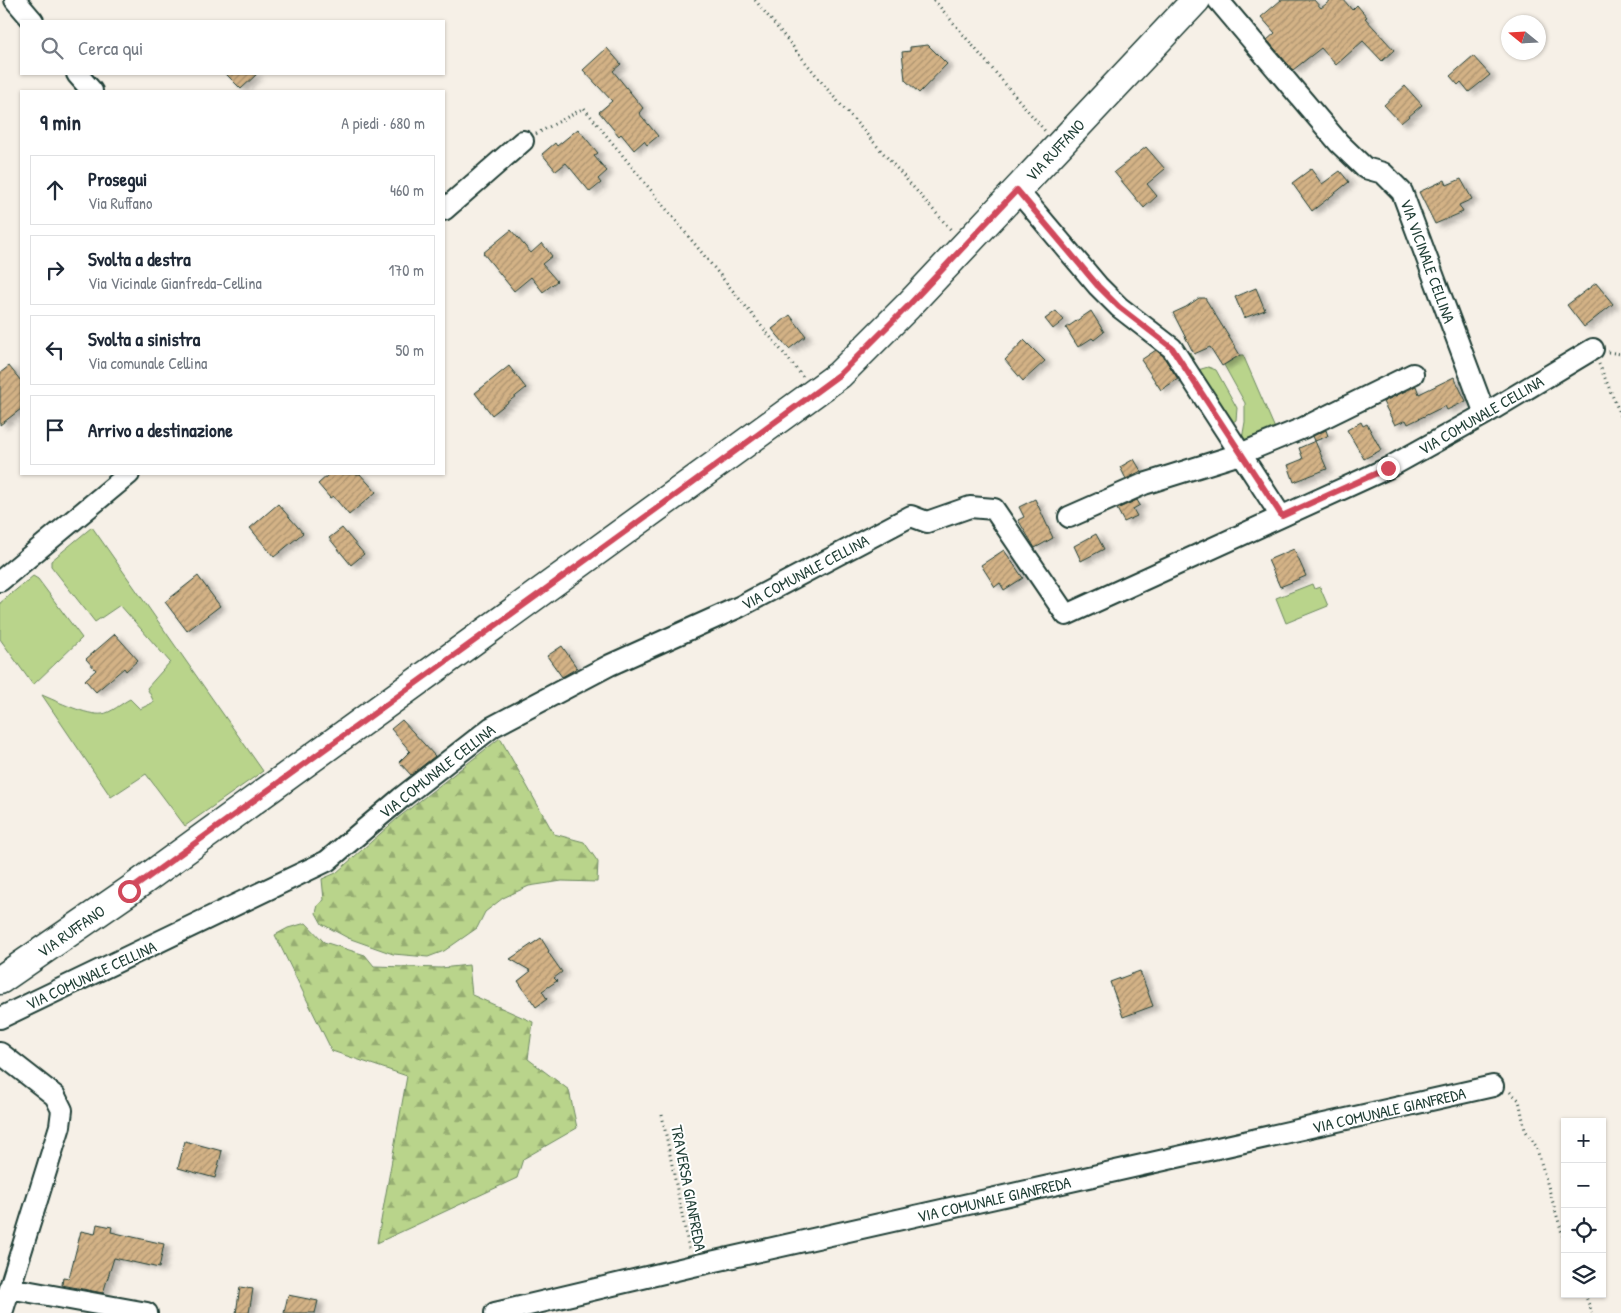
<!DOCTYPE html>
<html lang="it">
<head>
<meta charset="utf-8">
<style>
  body { margin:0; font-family:"Patrick Hand",sans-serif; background:#f6f6f7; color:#1f2937 }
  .controls { position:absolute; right:15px; bottom:15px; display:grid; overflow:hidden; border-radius:0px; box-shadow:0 1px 4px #0004 }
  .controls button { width:45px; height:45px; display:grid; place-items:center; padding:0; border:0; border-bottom:1px solid #e0e1e3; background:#fff; color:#1f2937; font:25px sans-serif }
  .compass { position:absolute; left:1501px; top:15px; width:45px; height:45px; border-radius:50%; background:#fff; box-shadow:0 1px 4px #0004; rotate:288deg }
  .stop { position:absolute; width:15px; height:15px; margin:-11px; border:4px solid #d1495b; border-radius:50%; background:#fff }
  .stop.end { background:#d1495b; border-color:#fff; box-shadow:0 1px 5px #0008 }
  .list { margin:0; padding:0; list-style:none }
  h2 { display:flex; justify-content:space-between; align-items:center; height:65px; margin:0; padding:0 20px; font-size:21px }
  h2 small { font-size:16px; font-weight:400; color:#747a83 }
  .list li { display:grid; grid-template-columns:32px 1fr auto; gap:15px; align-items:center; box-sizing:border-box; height:70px; margin:0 10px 10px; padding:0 10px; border:1px solid #e0e1e3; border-radius:0px }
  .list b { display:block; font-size:19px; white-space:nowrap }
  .list p { margin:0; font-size:16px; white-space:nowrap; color:#747a83 }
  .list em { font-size:16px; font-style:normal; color:#747a83 }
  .icon { flex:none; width:28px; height:28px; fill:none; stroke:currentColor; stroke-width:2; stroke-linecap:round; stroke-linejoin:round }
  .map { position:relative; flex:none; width:1621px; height:1313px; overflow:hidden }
  .search { position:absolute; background:#fff; box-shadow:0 1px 4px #0004; left:20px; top:20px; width:425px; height:55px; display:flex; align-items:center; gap:12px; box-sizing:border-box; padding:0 18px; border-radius:0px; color:#747a83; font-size:19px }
  .panel { position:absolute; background:#fff; box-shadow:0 1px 4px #0004; left:20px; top:90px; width:425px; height:385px; border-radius:0px }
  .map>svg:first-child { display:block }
  .forest { fill:url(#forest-firs); stroke:#6c8860 }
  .garden { fill:#b9d48b; stroke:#6c8860 }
  .building { fill:url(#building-hatch); stroke:#1f3d34; filter:url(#shadow) }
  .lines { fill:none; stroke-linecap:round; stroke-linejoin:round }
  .street-casing { stroke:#1f3d34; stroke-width:24 }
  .secondary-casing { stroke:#1f3d34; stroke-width:31 }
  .path { stroke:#1f3d34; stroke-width:3; stroke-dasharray:1 4; stroke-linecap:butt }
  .street { stroke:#fff; stroke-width:20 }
  .secondary { stroke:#fff; stroke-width:28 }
  .route { stroke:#d1495b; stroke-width:6 }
  .labels { text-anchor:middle; stroke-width:4; stroke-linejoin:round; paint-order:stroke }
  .street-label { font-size:16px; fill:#1f3d34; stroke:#fff }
</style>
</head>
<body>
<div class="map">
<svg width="1621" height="1313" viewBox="0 0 1621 1313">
  <defs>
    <pattern id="forest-firs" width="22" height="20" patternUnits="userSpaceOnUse" patternTransform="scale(1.25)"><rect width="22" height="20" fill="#b9d48b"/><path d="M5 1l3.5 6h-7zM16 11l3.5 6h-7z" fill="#96ad72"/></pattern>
    <pattern id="building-hatch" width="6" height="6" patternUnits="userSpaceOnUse" patternTransform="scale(1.25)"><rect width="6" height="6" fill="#d3b286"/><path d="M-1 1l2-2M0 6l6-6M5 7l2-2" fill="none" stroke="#ab926e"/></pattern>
    <filter id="shadow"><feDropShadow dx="5.5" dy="3" stdDeviation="2.5" flood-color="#0004"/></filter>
  </defs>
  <rect width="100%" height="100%" fill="#f6f0e7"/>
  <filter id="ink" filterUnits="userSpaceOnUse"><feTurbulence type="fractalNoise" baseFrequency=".02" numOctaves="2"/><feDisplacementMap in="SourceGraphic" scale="10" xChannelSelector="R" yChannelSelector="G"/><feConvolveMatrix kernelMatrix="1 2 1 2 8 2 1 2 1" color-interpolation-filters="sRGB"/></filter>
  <g filter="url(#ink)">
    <path class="forest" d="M500 738 554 834 584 842 598 862 597 882 562 881 529 886 503 898 485 912 477 928 444 951 428 957 393 954 348 938 322 924 316 913 318 905 324 900 322 879 336 873 398 818Z
      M306 923 324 942 365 955 374 966 441 968 469 965 472 995 533 1022 528 1059 569 1090 577 1128 523 1159 517 1178 377 1243 407 1076 332 1051 275 935 288 928Z"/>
    <path class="garden" d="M1190 352 1198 370 1208 367 1216 370 1237 408 1236 420 1226 427 1184 357Z
      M1240 355H1243L1276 431 1247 442 1242 439 1245 422V403L1224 365Z
      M92 527 263 771 185 826 146 774 111 797 42 695C56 701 88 716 102 714 111 713 122 703 130 699L140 709 154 702 147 688 170 662 120 605 95 622 51 566V561Z
      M33 576 38 579 82 638 33 685 0 639V603Z
      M1312 584 1314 589 1320 587 1328 606 1286 623 1276 598Z"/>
    <path class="building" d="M1281 0H1314L1321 8 1331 0H1344L1352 10 1357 5 1367 17 1365 18 1394 50 1382 61 1363 41 1336 65 1321 48 1293 70 1267 40 1275 33 1261 17Z
      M928 45 947 64 919 93 905 80 902 52 910 51V47Z
      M607 48 621 64 613 71 643 108 639 113 658 136 647 145 644 141 634 150 621 134 619 136 599 112 612 101 583 70Z
      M1473 56 1490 75 1469 92 1461 82 1458 85 1450 76Z
      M226 74H257L241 89Z
      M1405 86 1422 105 1401 123 1384 105Z
      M578 129 598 153 594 156 607 171 598 179 601 183 590 192 566 163 556 171 542 154 555 143 557 146Z
      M1146 147 1165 169 1147 184 1157 196 1144 208 1114 172Z
      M1311 169 1322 184 1340 171 1349 182 1312 211 1292 183Z
      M1461 179 1472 199 1459 205 1463 212 1435 224 1419 192 1445 180 1447 185Z
      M511 230 531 253 542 243 552 256 542 264 557 281 543 292 531 277 514 291 483 253Z
      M1596 283 1613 304 1584 327 1567 305Z
      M1256 288 1265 310 1244 318 1235 297Z
      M1199 298H1205L1240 355 1222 366 1210 347 1194 354 1173 313 1186 307Z
      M1056 311 1064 320 1053 329 1045 319Z
      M1091 311 1104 332 1094 340 1092 338 1078 347 1066 328Z
      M790 315 806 336 789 349 772 329Z
      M1024 340 1045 361 1023 381 1005 360Z
      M1156 350 1163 356 1178 379 1161 390 1141 360Z
      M9 366 21 381V409L0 425V373Z
      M509 366 526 388 492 415 475 393Z
      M1454 377 1466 401 1447 410 1445 406 1408 424 1406 420 1395 425 1383 402 1416 386 1419 394Z
      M1361 422 1363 426 1367 424 1381 450 1364 459 1347 430Z
      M1326 430 1328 436 1315 441 1313 436Z
      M1315 441 1327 469 1294 482 1288 465 1303 459 1299 448Z
      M1134 459 1141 471 1126 479 1120 467Z
      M329 474H360L376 492 349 515 333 496 330 498 318 484Z
      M1035 499 1053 538 1035 548 1018 520 1024 517 1019 507Z
      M1137 500 1140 505 1133 509 1137 516 1124 522 1117 509Z
      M278 504 303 533 274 557 250 528Z
      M342 528 364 554 351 565 329 538Z
      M1096 534 1104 549 1081 561 1074 546Z
      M1294 549 1306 576 1280 587 1268 560Z
      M1004 550 1023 578 1004 590 1000 583 995 587 981 565Z
      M198 576 220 606 187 631 165 602Z
      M115 634 138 660 126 671 124 668 96 692 85 680 96 670 86 659Z
      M562 646 577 668 562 677 547 656Z
      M402 720 435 756 411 775 399 762 410 751 391 729Z
      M541 938 549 951 548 952 562 972 554 978 557 981 542 991 547 999 536 1007 518 981 531 971 510 959Z
      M1140 971 1153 1006 1123 1017 1110 982Z
      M185 1141 222 1151 215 1178 178 1168Z
      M97 1224 112 1227 111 1232 164 1244 159 1268 114 1258 103 1293 62 1285 63 1277 69 1278 81 1231 95 1234Z
      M240 1287 253 1289 249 1313H236Z
      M288 1295 318 1301 315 1313H284Z"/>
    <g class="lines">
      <g class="street-casing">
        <path id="street" d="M15 0 33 21
          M1218 0 1339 143 1365 168 1383 173 1402 192 1485 414
          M77 74 92 91
          M1017 190 1098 286 1119 307 1172 348 1281 516
          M444 210 523 141
          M1069 517 1144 484 1240 454 1303 428 1413 374
          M0 581 129 474
          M0 1018 327 861 401 798 492 727 610 665 739 607 911 516 927 522 970 507 994 509 1066 615 1388 468 1485 414 1593 349
          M0 1053 55 1096 62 1110 60 1126 2 1313
          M9 1288 147 1313
          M495 1313 693 1266 1493 1086"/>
      </g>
      <g class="secondary-casing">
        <path id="secondary" d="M0 980 129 891 839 375 908 306 1196 0"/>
      </g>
      <path class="path" d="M755 0 833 96 951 230
        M934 0 1045 131
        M536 134 584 108 803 377
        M1608 352 1621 354
        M1599 364 1621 416
        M1510 1092 1519 1100 1525 1130 1536 1146 1565 1243
        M662 1115 689 1249
        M1585 1294 1592 1313"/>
      <use href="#street" class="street"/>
      <use href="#secondary" class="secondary"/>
    </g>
  </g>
  <g class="lines" filter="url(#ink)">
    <path class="route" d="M129 891 659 507 839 375 908 306 1017 190 1098 286 1119 307 1172 348 1282 516 1388 468"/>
  </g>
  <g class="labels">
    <g class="street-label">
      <text transform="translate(1055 150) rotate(-47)" y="6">VIA RUFFANO</text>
      <text transform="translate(1428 261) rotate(70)" y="6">VIA VICINALE CELLINA</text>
      <text transform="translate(1481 415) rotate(-30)" y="6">VIA COMUNALE CELLINA</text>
      <text transform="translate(805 572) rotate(-28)" y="6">VIA COMUNALE CELLINA</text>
      <text transform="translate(437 771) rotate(-38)" y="6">VIA COMUNALE CELLINA</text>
      <text transform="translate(71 931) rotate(-35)" y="6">VIA RUFFANO</text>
      <text transform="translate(91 975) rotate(-25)" y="6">VIA COMUNALE CELLINA</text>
      <text transform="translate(1389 1110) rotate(-13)" y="6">VIA COMUNALE GIANFREDA</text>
      <text transform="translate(689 1188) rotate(79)" y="6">TRAVERSA GIANFREDA</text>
      <text transform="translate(994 1199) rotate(-13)" y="6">VIA COMUNALE GIANFREDA</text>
    </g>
  </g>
</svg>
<div class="controls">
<button>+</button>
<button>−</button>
<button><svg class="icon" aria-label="locate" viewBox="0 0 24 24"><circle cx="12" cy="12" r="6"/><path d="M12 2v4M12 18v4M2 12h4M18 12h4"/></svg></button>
<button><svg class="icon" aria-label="layers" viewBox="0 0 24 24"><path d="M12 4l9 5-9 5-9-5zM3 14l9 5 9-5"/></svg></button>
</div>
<svg class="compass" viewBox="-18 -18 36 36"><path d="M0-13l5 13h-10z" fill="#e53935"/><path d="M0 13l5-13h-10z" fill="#747a83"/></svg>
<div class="stop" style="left:129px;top:891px"></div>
<div class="stop end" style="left:1388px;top:468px"></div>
<div class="search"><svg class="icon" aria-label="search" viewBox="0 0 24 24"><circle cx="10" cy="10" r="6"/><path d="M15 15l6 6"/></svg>Cerca qui</div>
<section class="panel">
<h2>9 min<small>A piedi · 680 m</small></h2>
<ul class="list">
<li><svg class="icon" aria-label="ahead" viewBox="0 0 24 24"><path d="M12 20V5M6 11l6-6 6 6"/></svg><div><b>Prosegui</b><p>Via Ruffano</p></div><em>460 m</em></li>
<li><svg class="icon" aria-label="right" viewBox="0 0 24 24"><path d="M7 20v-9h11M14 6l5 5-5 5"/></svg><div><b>Svolta a destra</b><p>Via Vicinale Gianfreda-Cellina</p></div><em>170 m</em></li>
<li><svg class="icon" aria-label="left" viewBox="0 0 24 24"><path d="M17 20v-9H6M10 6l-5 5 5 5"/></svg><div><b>Svolta a sinistra</b><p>Via comunale Cellina</p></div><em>50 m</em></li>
<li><svg class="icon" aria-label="arrive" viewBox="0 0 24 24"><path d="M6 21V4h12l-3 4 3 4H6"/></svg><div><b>Arrivo a destinazione</b></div></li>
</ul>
</section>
</div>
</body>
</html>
